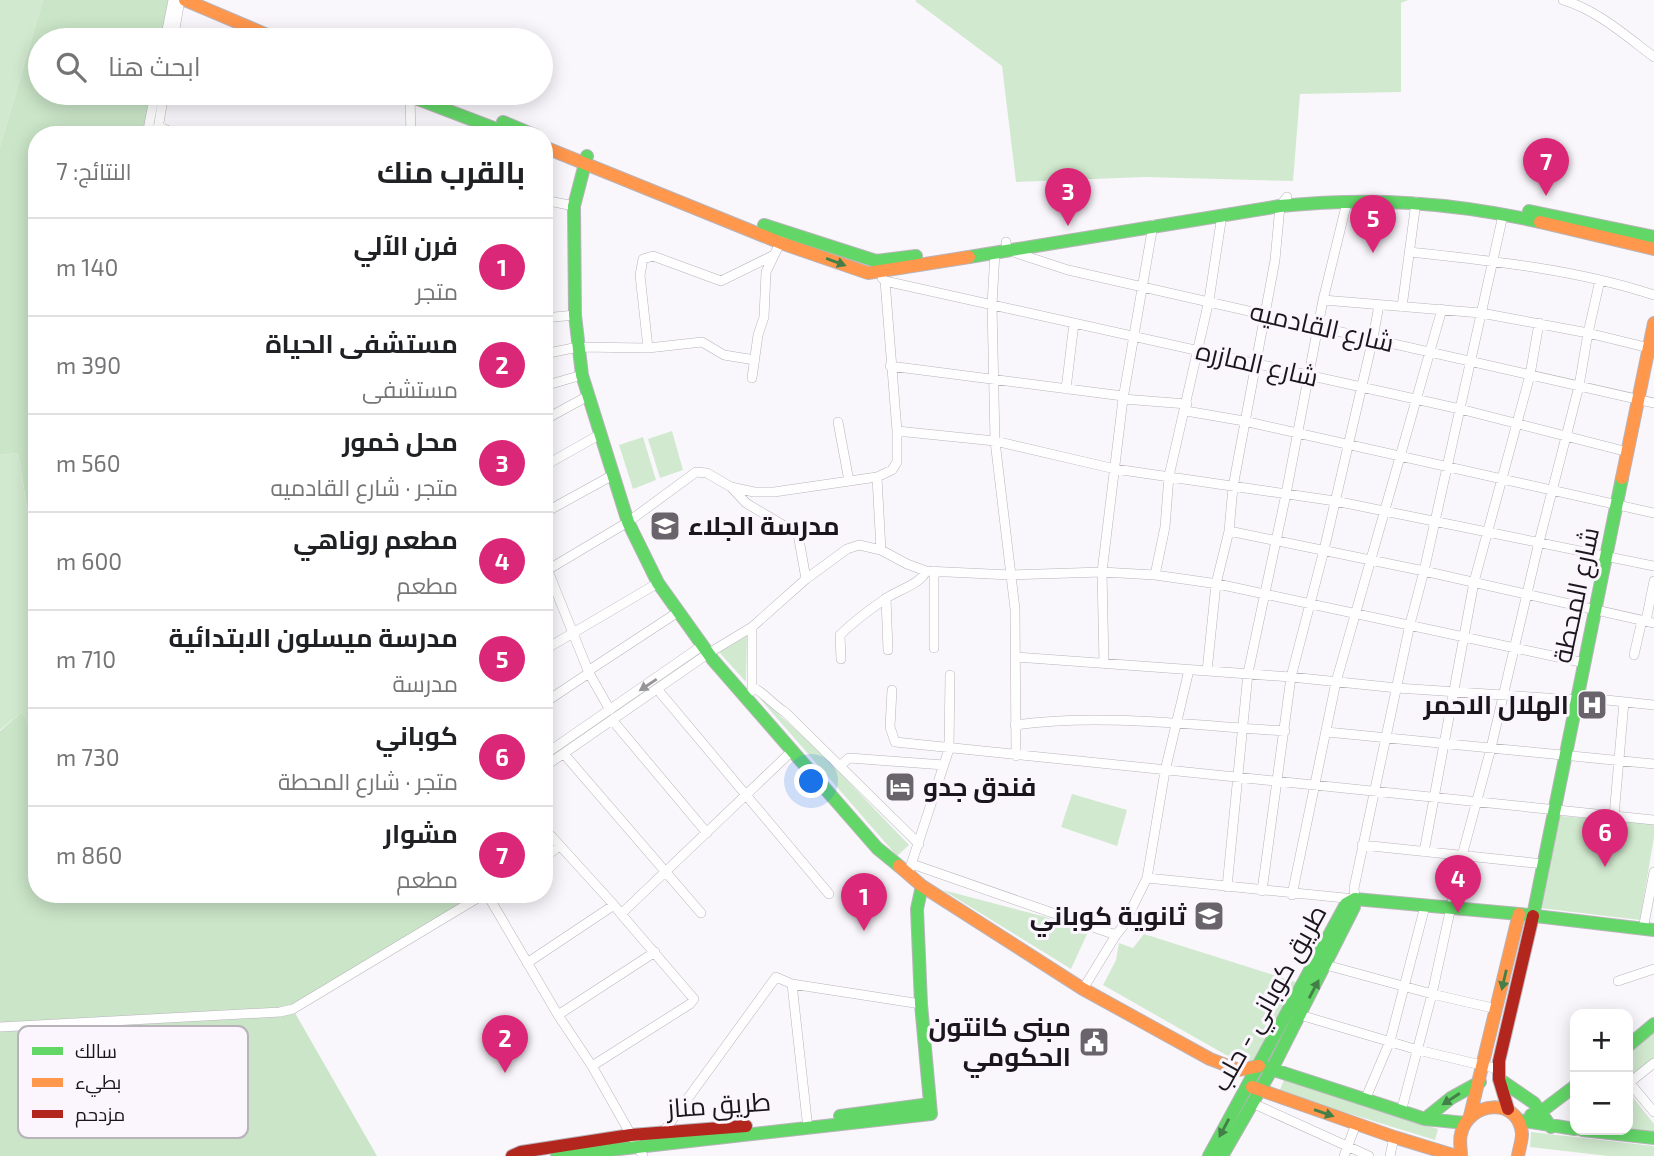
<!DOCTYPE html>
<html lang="ar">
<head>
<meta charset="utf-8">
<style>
  body { margin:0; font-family:"Exo 2",Cairo,sans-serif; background:#f2f2f2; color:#202124; direction:rtl }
  .controls { position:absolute; right:21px; bottom:21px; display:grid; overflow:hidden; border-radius:14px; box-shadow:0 4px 18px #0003 }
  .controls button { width:63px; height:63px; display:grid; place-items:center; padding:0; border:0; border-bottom:2px solid #e0e0e0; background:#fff; color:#202124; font:35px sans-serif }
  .you { position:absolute; left:812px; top:782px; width:24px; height:24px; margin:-18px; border:5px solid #fff; border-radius:50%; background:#1a73e8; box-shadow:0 0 0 10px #1a73e833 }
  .badge { display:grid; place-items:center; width:46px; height:46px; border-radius:50%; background:#db2777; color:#fff; font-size:23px; font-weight:700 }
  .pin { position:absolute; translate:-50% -58px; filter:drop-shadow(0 2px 4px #0008) }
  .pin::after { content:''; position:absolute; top:37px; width:24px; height:21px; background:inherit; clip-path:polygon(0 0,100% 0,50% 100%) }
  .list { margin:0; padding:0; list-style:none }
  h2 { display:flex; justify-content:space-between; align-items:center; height:91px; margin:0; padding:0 28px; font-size:30px }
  h2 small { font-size:23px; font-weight:400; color:#757577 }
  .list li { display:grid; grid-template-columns:46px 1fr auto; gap:21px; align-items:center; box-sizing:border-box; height:98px; padding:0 28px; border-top:2px solid #e0e0e0 }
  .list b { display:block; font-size:26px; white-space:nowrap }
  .list p { margin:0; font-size:23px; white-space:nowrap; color:#757577 }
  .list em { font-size:23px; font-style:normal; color:#757577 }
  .icon { flex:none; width:38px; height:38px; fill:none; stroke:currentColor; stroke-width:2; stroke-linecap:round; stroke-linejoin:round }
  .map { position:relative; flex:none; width:1654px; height:1156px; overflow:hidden; direction:ltr }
  .search { position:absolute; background:#fff; box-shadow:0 4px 18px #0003; left:28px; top:28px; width:525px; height:77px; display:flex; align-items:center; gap:18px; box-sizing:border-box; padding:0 24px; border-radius:38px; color:#757577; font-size:26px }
  .panel { position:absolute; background:#fff; box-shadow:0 4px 18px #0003; left:28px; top:126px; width:525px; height:777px; border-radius:28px; direction:rtl }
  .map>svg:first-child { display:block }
  .green { fill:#d1e9cf }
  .forest { fill:#cae5c8 }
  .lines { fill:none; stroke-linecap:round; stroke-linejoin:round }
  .street-casing { stroke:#b9b4bb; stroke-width:10 }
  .fast-casing { stroke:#b9b4bb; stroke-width:14 }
  .slow-casing { stroke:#b9b4bb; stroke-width:14 }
  .jam-casing { stroke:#b9b4bb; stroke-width:14 }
  .street { stroke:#fefeff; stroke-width:9 }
  .fast { stroke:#63d668; stroke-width:12 }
  .slow { stroke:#ff974d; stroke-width:12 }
  .jam { stroke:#b3261e; stroke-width:12 }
  .oneway { fill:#437f46 }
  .oneway2 { fill:#989599 }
  .labels { text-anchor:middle; stroke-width:6; stroke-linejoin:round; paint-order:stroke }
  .street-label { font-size:26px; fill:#1b151d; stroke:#fbf5fe }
  .poi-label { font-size:26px; font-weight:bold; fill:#1b151d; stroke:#fbf5fe; text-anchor:end }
  .key { fill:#fbf5fe; stroke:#b8b2ba; stroke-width:2 }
  .key-label { font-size:19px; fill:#1b151d }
</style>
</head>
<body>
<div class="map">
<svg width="1654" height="1156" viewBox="0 0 1654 1156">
  <rect width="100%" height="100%" fill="#faf7fc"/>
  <path class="green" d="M0 0H43L0 147Z
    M917 0H1408L1401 3V92L1300 94 1293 181 1145 177 1016 182 1002 66 915 1Z
    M672 431 683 470 660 478 648 439Z
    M643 437 656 480 633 489 619 445Z
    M18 453 37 570V739L22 712 0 730V455Z
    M747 636 746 682 719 652Z
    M756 694 815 747 909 845 897 856Z
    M1072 794 1127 810 1117 846 1061 827Z
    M1560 816 1654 824V837L1640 920 1540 908Z
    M943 890 1046 917 1088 932 1071 969Z
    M1144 934 1296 982 1255 1062 1226 1055 1103 985 1116 960 1119 943 1133 948Z
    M1654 1032V1058L1631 1076 1628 1072V1053Z
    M1284 1080 1438 1129 1435 1140 1279 1092Z
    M1628 1091 1654 1124V1132L1628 1128Z
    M1531 1132 1654 1146V1156H1608L1530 1147Z"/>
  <path class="forest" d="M43 0H170L162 40H40V93H152L144 135H37V567L18 453 0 455V147Z
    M22 712 37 739V894H457L466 907 295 1013 377 1156H0V731Z"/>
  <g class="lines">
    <g class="street-casing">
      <path id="street" d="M1563 0C1597 10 1626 36 1654 57
        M165 40 173 0
        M173 40 180 0
        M410 96 411 135
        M158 126 178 135
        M147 135 155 93
        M157 135 164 93
        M544 200 574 206
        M1006 242 1007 250 1068 270 1654 403
        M995 252 992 305 995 441 1015 609 1016 756
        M1410 252C1492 261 1575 269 1654 295
        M885 281 1460 409 1628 452
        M1323 300 1481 313 1588 333 1653 349
        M1402 307 1416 202
        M544 318 575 315
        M648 348 640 275 643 259 653 256 721 281 772 256
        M544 354 578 347 648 348 702 342 724 355 755 360
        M890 366 1123 396
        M752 378 758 335 764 317 766 272 782 239
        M544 386 582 375
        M1066 389 1074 323
        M1123 399 1187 404
        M1186 411 1244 421 1654 513
        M544 420 588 396
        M838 422 849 481
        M897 431 995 441 1115 469 1335 501 1654 566
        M544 466 599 435
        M732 488 746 503 798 534 806 579
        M544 513 613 475
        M1229 531 1424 571 1654 623
        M881 550 877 477 892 470 897 462V431L885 281 882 278
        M544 561 589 673 610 710
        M544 572 628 522 696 472 707 473 731 487 754 492H774L877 477
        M1155 575 1165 527 1169 476 1209 300 1222 215
        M886 598 888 650
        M1646 621 1654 581
        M752 627V691
        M934 648V571
        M544 650 658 583
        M1634 655 1642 620
        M1016 657 1291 677 1397 688 1577 700
        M841 659 840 635C853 622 869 610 885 599 897 590 920 585 926 571
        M1104 664 1102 572 1123 399 1153 225
        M588 671 678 612
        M1207 671 1216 584 1229 531 1233 487 1275 260 1280 206 1287 197
        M752 687C764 692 773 705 785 712L919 844
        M658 690 829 894
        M892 690 890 727 895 742 1654 820
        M1578 697 1654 705
        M544 703 589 673
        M613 721 707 833
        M1015 725C1102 713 1198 726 1285 731
        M1327 732 1654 764
        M564 754 701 913
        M544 755 703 645
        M841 765 849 758 944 765
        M544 767 709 653 752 627 806 579 847 549 859 545 881 550 907 564 926 571 1011 575 1102 572 1155 575 1218 584 1585 663
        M1614 816 1624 702
        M544 828 614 905
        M1362 845 1544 864
        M1424 852 1474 582 1530 375 1539 323
        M544 857 560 846
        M912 864 1116 935 1123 926 1147 878 1165 771 1189 670
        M910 868 949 749 950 675
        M1147 878 1355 899 1354 888 1410 624 1424 571 1503 215
        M1227 887 1248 673 1286 494 1323 300 1347 202
        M1262 891 1291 677 1324 550 1373 338 1379 305
        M487 894 558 1015 592 1066 643 1156
        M1292 895 1336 682 1442 309
        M1643 929 1654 872
        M527 963 614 905 621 914 792 751
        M1326 965 1432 994 1497 1009
        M1618 981 1654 969
        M1083 989 1116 935
        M558 1015 655 952
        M1300 1015 1418 1050 1498 1069
        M0 1027 280 1012 293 1009 476 899 488 894
        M592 1066 690 1004 694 999 621 914
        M1628 1081 1654 1112
        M1629 1083 1654 1063
        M1365 1100 1390 1041 1425 906
        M1252 1103 1369 1156
        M1401 1112 1432 994 1462 856 1491 748 1539 542 1579 386 1588 333 1600 280
        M808 1129 792 984 921 1004
        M662 1134 776 977 792 984
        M1344 1156 1356 1124
        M1390 1156 1394 1137"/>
    </g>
    <g class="fast-casing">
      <path id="fast" d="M402 93 512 135
        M503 122 534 135
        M587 156 574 206 575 315 582 375 628 522 658 583 713 660 877 848 899 866
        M1529 211 1654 237
        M764 225 876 261 916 256
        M969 257 1280 206C1371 197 1451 202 1540 222
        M1355 899 1519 914 1654 930
        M1533 916 1622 478
        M1628 1046 1654 1024
        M1265 1067 1425 1119 1465 1123
        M1499 1079 1534 1103 1551 1127
        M1531 1115 1542 1111 1575 1086
        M840 1116 930 1104
        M1425 1119 1451 1098 1480 1082
        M1518 1120 1575 1129
        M1582 1130 1654 1138
        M557 1156 931 1114 921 1004 917 909 922 886
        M1209 1156 1346 904 1355 899
        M1222 1156 1272 1069 1354 907"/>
    </g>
    <g class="slow-casing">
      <path id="slow" d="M185 0 279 40
        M544 147 781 243 868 273 969 257
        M1540 222 1654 249
        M1622 478 1654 323
        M899 866 922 886 1083 989 1210 1059 1239 1070 1259 1066
        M1252 1087 1394 1137 1456 1156
        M1470 1116 1519 914
        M1461 1156C1461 1149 1459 1140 1461 1134 1468 1101 1519 1096 1522 1134 1522 1141 1519 1149 1518 1156"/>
    </g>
    <g class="jam-casing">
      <path id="jam" d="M1508 1109 1499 1079V1061L1533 916
        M512 1156 521 1152 631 1135 746 1126"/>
    </g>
    <use href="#street" class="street"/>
    <use href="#fast" class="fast"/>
    <use href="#slow" class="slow"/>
    <use href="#jam" class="jam"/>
  </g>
  <defs><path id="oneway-solid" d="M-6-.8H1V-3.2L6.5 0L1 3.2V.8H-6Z" transform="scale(1.75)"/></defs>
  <g class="oneway">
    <use href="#oneway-solid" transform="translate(836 262) rotate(20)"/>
    <use href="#oneway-solid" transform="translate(1504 980) rotate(103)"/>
    <use href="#oneway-solid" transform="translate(1314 989) rotate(-62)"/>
    <use href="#oneway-solid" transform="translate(1451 1099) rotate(147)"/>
    <use href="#oneway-solid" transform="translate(1324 1113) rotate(19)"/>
    <use href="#oneway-solid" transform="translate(1224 1128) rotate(118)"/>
  </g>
  <use class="oneway2" href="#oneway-solid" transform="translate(648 685) rotate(146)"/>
  <defs>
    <g id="school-square" transform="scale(1.575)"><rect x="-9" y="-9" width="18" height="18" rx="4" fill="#69646b" stroke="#fbf5fe"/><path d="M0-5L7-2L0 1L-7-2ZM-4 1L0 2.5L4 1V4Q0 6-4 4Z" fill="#fff"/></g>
    <g id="hospital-square" transform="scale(1.575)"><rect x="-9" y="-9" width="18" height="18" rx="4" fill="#69646b" stroke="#fbf5fe"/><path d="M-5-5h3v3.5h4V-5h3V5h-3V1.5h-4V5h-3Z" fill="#fff"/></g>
    <g id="hotel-square" transform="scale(1.575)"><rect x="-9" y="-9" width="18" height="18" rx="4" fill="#69646b" stroke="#fbf5fe"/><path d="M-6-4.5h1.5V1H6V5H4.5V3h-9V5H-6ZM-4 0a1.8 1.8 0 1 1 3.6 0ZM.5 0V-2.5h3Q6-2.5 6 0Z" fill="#fff"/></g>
    <g id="civic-square" transform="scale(1.575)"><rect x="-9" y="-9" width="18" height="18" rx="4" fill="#69646b" stroke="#fbf5fe"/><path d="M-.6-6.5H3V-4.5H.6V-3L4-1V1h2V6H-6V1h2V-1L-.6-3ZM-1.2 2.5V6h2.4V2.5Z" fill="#fff"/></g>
  </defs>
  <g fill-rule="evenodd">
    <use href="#school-square" x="665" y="526"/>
    <use href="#hospital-square" x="1592" y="705"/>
    <use href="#hotel-square" x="900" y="787"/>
    <use href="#school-square" x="1209" y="916"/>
    <use href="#civic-square" x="1094" y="1042"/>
  </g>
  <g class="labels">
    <g class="street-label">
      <text transform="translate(1322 327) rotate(13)" y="9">شارع القادميه</text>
      <text transform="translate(1257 364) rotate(13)" y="9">شارع المازره</text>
      <text transform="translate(1576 595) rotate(-78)" y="9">شارع المحطة</text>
      <text transform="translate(1269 998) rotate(-61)" y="9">طريق كوباني - حلب</text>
      <text transform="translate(719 1105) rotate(-4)" y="9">طريق مناز</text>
    </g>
    <g class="poi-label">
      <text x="688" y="535" text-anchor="start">مدرسة الجلاء</text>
      <text x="1569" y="714">الهلال الاحمر</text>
      <text x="923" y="796" text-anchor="start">فندق جدو</text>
      <text x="1186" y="925">ثانوية كوباني</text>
      <text x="1071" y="1036">مبنى كانتون<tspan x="1071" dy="30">الحكومي</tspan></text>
    </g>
  </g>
  <rect x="18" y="1026" width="230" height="112" rx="10" class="key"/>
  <rect x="32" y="1047" width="31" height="8" fill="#63d668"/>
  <rect x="32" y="1078" width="31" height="9" fill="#ff974d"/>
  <rect x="32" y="1110" width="31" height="8" fill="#b3261e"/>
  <g class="key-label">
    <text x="75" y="1058">سالك</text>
    <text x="75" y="1089">بطيء</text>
    <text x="75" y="1121">مزدحم</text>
  </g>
</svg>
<div class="controls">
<button>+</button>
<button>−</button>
</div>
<div class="you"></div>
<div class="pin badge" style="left:864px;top:931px">1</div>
<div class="pin badge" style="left:505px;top:1073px">2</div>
<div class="pin badge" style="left:1068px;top:226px">3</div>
<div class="pin badge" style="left:1458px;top:913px">4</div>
<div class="pin badge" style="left:1373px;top:253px">5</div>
<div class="pin badge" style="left:1605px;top:867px">6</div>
<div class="pin badge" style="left:1546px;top:196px">7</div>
<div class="search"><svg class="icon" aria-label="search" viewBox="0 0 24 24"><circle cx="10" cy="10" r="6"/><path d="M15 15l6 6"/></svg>ابحث هنا</div>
<section class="panel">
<h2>بالقرب منك<small>النتائج: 7</small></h2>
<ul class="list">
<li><span class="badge">1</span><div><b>فرن الآلي</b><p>متجر</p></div><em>140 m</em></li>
<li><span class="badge">2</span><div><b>مستشفى الحياة</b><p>مستشفى</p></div><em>390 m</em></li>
<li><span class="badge">3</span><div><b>محل خمور</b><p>متجر · شارع القادميه</p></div><em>560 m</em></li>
<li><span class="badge">4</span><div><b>مطعم روناهي</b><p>مطعم</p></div><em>600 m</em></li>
<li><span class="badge">5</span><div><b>مدرسة ميسلون الابتدائية</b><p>مدرسة</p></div><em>710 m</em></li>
<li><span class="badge">6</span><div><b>كوباني</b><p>متجر · شارع المحطة</p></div><em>730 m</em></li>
<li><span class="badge">7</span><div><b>مشوار</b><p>مطعم</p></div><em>860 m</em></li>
</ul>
</section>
</div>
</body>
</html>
